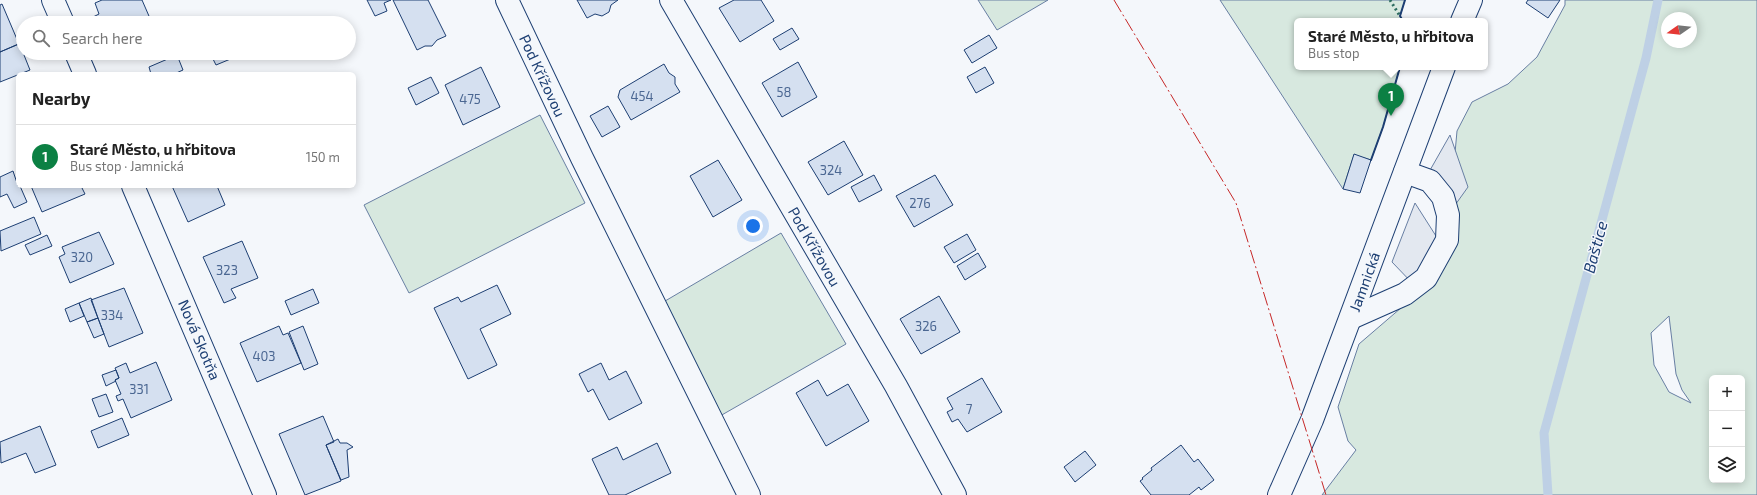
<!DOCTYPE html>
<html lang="en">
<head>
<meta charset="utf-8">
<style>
  body { margin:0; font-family:"Exo 2",sans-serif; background:#f2f2f2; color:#222 }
  .controls { position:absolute; right:12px; bottom:12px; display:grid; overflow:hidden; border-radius:6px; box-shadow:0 2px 10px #0003 }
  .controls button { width:36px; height:36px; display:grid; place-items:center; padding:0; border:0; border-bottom:1px solid #e0e0e0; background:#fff; color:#222; font:20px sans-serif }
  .compass { position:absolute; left:1661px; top:12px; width:36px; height:36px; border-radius:50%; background:#fff; box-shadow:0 2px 10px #0003; rotate:256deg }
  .you { position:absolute; left:753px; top:226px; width:14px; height:14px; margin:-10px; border:3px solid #fff; border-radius:50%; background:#1a73e8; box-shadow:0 0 0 6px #1a73e833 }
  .badge { display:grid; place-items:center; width:26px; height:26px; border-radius:50%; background:#0b8043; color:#fff; font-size:13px; font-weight:700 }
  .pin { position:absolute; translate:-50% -33px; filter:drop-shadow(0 1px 2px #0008) }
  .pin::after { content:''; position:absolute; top:21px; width:14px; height:12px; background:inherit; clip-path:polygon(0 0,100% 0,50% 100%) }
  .popup { position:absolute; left:1294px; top:18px; width:194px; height:52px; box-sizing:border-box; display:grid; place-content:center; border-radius:6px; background:#fff; filter:drop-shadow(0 1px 3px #0005); font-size:13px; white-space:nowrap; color:#767676 }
  .popup b { font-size:15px; color:#222 }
  .popup::after { content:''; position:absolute; left:50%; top:100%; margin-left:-8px; border:8px solid transparent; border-top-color:#fff }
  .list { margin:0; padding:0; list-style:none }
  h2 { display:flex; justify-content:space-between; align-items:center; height:52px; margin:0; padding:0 16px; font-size:17px }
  h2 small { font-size:13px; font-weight:400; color:#767676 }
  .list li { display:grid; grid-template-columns:26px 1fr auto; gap:12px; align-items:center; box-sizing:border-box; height:64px; padding:0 16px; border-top:1px solid #e0e0e0 }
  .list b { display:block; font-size:15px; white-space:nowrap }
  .list p { margin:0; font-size:13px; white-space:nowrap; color:#767676 }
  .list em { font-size:13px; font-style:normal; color:#767676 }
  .icon { flex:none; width:22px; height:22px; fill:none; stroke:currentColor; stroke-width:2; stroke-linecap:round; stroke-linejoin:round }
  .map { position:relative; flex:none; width:1757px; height:495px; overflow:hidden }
  .search { position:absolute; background:#fff; box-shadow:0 2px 10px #0003; left:16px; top:16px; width:340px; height:44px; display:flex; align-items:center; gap:10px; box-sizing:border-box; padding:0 14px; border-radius:22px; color:#767676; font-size:15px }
  .panel { position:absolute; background:#fff; box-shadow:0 2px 10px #0003; left:16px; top:72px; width:340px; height:116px; border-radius:6px }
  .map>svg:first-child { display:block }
  .green { fill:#d7e8df; stroke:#687fa3; fill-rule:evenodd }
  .parking { fill:#e3e8f0; stroke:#687fa3 }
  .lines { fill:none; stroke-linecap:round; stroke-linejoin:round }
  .stream { stroke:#bed0e5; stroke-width:9 }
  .building { fill:#d5e0f0; stroke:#1d3f73 }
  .minor-casing { stroke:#1d3f73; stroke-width:24 }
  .major-casing { stroke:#1d3f73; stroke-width:24 }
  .minor { stroke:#f4f7fb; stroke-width:22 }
  .major { stroke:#f4f7fb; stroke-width:22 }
  .hedge { stroke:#2c6c60; stroke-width:3; stroke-dasharray:2 3; stroke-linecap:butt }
  .wall { stroke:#1d3f73; stroke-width:2 }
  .power { stroke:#c62828; stroke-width:1; stroke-dasharray:14 3 2 3; stroke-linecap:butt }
  .labels { text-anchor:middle; stroke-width:3; stroke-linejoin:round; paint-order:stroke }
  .number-label { font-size:13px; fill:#4b6792 }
  .street-label { font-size:15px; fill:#1d3f73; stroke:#f4f7fb }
  .water-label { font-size:16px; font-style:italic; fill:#1d3f73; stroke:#f4f7fb }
</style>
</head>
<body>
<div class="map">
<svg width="1757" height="495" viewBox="0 0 1757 495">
  <rect width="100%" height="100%" fill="#f4f7fb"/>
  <path class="green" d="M978 0H1048L997 30Z
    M1220 0H1405L1400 16 1403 21H1297V67H1400L1383 127 1371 160 1354 155 1343 189Z
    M1565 0H1757V495H1322L1356 450 1348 441 1338 407 1359 344 1430 283 1452 186 1457 131 1472 102 1508 84 1537 57 1565 5ZM1667 18H1691V42H1667ZM1669 316 1676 374 1682 390 1691 403 1669 392 1654 365 1651 333ZM1712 378H1742V480H1712Z
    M540 115 585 203 409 293 364 205Z
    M781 233 846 344 720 416 660 304Z"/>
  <path class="parking" d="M1450 135 1468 187 1448 215 1425 179Z
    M1415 203 1443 247 1415 286 1392 262Z"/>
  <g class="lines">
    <path class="stream" d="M1548 495 1544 433 1646 58 1658 0"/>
  </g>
  <path class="building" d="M102 0H142L152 23H95L93 17 99 14 95 3Z
    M367 0H391L384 3 387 11 375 16Z
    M393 0H428L446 36 437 40 432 46H425L417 50Z
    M577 0H618L611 5 609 12 602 16 595 14 587 18Z
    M734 0H761L774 21 740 42 719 8Z
    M1528 0H1560L1548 18 1526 3Z
    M2 4 19 44 0 52V5Z
    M792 28 799 39 780 50 773 39Z
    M989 35 997 48 972 63 964 50Z
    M23 42V53H30L24 55 30 70 0 82V52Z
    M210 53H245L216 65Z
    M177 55 183 70 174 74H151L149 67Z
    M798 62 817 97 782 117 762 83Z
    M664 64 669 73 675 77V84L680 92 631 120 618 97 620 90Z
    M481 67 500 107 463 125 445 85Z
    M985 67 994 83 976 93 967 77Z
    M431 77 439 93 416 105 408 88Z
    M608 106 620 127 602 137 590 116Z
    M844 141 863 175 828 195 808 162Z
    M1354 154 1371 160 1360 193 1343 189Z
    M718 160 742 200 713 217 690 176Z
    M13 171 18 186H20L27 202 14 208 7 194 0 197V177Z
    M874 175 882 190 859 202 851 187Z
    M935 175 953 205 914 227 896 196Z
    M31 186H81L85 194 42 212Z
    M172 186H217L225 205 188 222Z
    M34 217 41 234 1 251 0 231Z
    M99 232 114 264 70 283 59 257 65 254 62 247Z
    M967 234 976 250 954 263 944 247Z
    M47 235 52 246 30 255 25 245Z
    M242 241 258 278 231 289 236 298 224 303 203 257Z
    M978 253 986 267 965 280 957 266Z
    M497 285 511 314 480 329 497 365 468 379 434 308 458 297 461 302Z
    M124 288 143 333 109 347 91 300Z
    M313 289 319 303 291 315 285 301Z
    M939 296 960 332 921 354 900 319Z
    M91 298 98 318 87 322 79 303Z
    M79 303 84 316 70 322 65 309Z
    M98 318 104 334 94 338 87 322Z
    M279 326 283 335 288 333 301 363 257 382 240 343Z
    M303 326 318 364 304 370 289 332Z
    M156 362 172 400 131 418 123 399 118 401 116 396 121 394 115 380 119 378 115 368 126 363 130 373Z
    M601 363 609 380 626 371 642 403 609 420 593 389 588 392 579 374Z
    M116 370 119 378 115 380 116 381 106 386 102 375Z
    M982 378 1002 412 967 432 958 419 952 422 947 412 953 409 947 398Z
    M818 380 827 396 848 384 869 421 826 446 796 393Z
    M106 394 113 412 99 417 92 399Z
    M323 416 334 442 326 445 341 481 305 495 279 434Z
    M122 418 129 435 98 448 91 431Z
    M40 426 56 465 35 473 26 453 1 463 0 442Z
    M338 439 340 443H347L353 447 347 450 349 477 341 480 326 445Z
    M657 443 671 473 625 495H609L592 459 617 447 623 460Z
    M1181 445 1194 462 1198 459 1214 480 1201 490 1199 487 1189 495H1151L1140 481 1143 479 1142 478 1152 470 1151 468Z
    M1085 451 1096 465 1075 482 1064 467Z"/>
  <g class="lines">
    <g class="minor-casing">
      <path id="minor" d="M53 0 63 23
        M507 0 582 158 749 495
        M671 0 896 386 955 495
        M76 53 85 74
        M133 186 265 495
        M1351 318 1405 294 1426 278 1447 240 1448 215 1443 197 1430 181 1405 172"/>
    </g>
    <g class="major-casing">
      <path id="major" d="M1462 21 1471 0
        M1279 495 1312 420 1444 67"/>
    </g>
    <use href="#minor" class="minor"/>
    <use href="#major" class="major"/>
    <path class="hedge" d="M1390 0 1400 16"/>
    <path class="wall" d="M1403 21 1400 16 1405 0
      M1371 160 1383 127 1400 67"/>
    <path class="power" d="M1114 0 1236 203 1326 495"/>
  </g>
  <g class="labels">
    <g class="number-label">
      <text x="784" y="97">58</text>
      <text x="642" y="101">454</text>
      <text x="470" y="104">475</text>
      <text x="831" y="175">324</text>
      <text x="920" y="208">276</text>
      <text x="82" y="262">320</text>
      <text x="227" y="275">323</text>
      <text x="112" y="320">334</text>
      <text x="926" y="331">326</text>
      <text x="264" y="361">403</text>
      <text x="139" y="394">331</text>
      <text x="969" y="414">7</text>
    </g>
    <g class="street-label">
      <text transform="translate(542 76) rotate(65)" y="5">Pod Křížovou</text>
      <text transform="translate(814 247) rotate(60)" y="5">Pod Křížovou</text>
      <text transform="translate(1365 282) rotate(-70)" y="5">Jamnická</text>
      <text transform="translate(199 340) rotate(67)" y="5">Nová Skotňa</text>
    </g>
    <g class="water-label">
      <text transform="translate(1595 247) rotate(-75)" y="6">Baštice</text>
    </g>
  </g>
</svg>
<div class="controls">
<button>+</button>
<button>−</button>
<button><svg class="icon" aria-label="layers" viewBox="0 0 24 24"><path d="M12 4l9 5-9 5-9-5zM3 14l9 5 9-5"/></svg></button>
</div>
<svg class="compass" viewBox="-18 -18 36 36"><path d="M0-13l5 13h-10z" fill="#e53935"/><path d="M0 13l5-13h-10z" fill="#767676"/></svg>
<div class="you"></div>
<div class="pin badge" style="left:1391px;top:116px">1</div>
<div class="popup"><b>Staré Město, u hřbitova</b>Bus stop</div>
<div class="search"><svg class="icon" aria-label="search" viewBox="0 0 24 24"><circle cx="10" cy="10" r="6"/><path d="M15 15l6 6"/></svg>Search here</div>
<section class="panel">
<h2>Nearby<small></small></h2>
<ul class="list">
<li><span class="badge">1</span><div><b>Staré Město, u hřbitova</b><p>Bus stop · Jamnická</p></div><em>150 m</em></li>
</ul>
</section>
</div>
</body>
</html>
